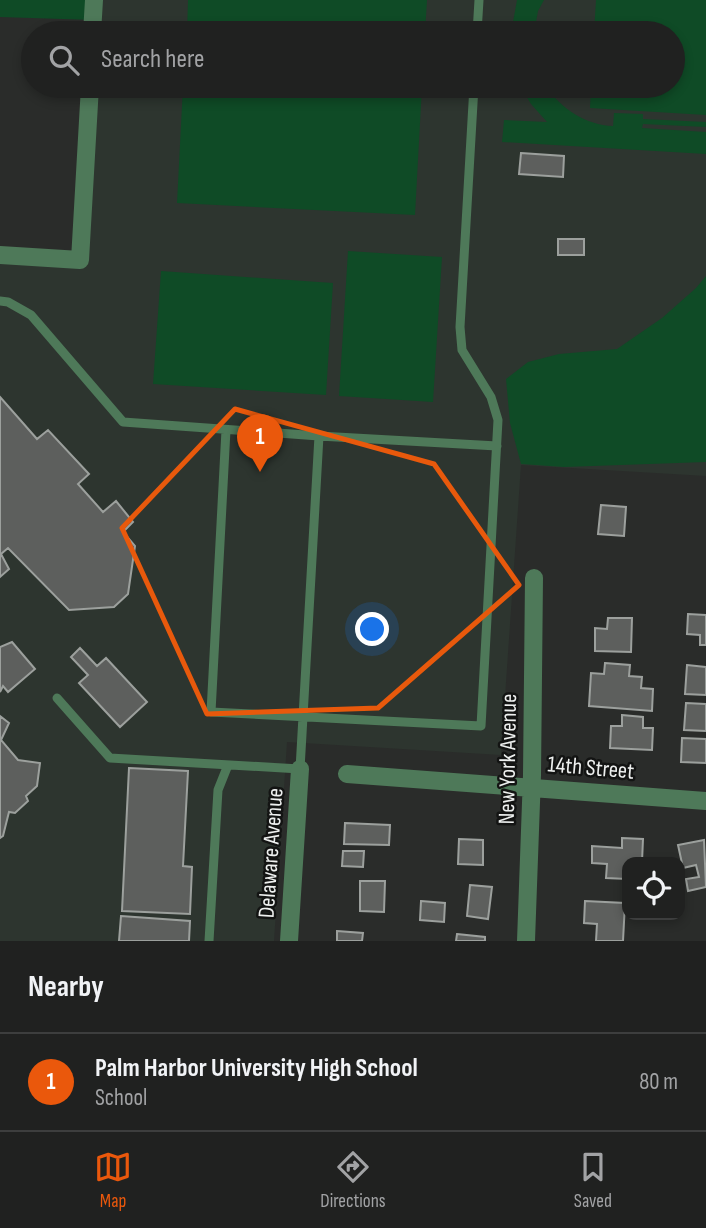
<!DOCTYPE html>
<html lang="en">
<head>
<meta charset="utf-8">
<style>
  body { margin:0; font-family:"Sofia Sans Condensed",sans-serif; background:#282929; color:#f1f3f6 }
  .controls { position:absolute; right:21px; bottom:21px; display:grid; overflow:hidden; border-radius:14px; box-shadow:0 4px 10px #0003 }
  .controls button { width:63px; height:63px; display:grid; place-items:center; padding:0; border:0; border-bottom:2px solid #3d3e3e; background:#202120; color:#f1f3f6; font:35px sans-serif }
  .you { position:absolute; left:373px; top:630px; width:24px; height:24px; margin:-18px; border:5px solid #fff; border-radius:50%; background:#1a73e8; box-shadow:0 0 0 10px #1a73e833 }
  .badge { display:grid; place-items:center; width:46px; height:46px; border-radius:50%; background:#ea580c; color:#fff; font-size:23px; font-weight:700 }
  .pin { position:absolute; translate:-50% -58px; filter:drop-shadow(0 2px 4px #0008) }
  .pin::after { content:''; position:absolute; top:37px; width:24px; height:21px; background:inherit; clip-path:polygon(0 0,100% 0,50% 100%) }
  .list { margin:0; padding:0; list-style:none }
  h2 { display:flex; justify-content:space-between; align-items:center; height:91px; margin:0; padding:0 28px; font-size:30px }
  h2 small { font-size:23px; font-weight:400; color:#a2a3a5 }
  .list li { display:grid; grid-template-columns:46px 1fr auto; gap:21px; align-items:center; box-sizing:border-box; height:98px; padding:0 28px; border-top:2px solid #3d3e3e }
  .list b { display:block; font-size:26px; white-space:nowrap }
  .list p { margin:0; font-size:23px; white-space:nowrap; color:#a2a3a5 }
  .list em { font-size:23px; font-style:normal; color:#a2a3a5 }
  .icon { flex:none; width:38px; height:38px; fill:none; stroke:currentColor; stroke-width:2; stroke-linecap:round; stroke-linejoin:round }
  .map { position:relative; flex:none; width:706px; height:941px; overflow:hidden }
  .search { position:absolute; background:#202120; box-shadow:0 4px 10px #0003; left:21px; right:21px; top:21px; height:77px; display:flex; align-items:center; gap:18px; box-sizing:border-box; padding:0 24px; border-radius:38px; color:#a2a3a5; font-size:26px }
  .sheet { height:189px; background:#202120 }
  nav { display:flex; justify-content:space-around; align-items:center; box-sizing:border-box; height:98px; border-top:2px solid #3d3e3e; background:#202120; font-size:19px; color:#a2a3a5 }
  nav a { display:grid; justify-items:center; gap:4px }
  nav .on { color:#ea580c }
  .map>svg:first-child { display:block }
  .built { fill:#2d352f }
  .green { fill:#0f4b26 }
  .building { fill:#5d5f5d; stroke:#9ca09d; stroke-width:2 }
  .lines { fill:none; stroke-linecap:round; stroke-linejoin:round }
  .service { stroke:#4e7959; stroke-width:9 }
  .minor { stroke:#4e7959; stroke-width:18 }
  .marked { fill:none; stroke:#e8590c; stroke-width:5; stroke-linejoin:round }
  .labels { text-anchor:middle; stroke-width:5; stroke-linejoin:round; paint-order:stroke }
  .street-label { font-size:23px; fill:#eef0ef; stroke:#131413 }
</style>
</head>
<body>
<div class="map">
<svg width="706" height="941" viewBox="0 0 706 941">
  <rect width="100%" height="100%" fill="#2a2c2a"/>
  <path class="built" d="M100 0H706V476L521 465 501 755 287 742 274 941H0V263L87 266 96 86H673V33H99Z"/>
  <path class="green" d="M0 0H94L93 20 0 17Z
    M188 0H427L425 33H187Z
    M517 0H544L538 11 534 33H511Z
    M596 0H706V115L590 108 591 86H673V33H594Z
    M183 86H422L415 215 177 203Z
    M520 86H546C561 109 586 125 613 126L614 113 643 114V119L706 122V127L643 124 642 128 706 132V154L502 142 504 120 547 122 531 104Z
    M348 251 442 257 433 402 339 396Z
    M161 271 333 283 326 395 153 384Z
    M706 276V462L564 467 521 464 510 423 506 379 528 362 559 354 617 349 662 318 696 288Z"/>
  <path class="building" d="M521 153 564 156 563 177 519 174Z
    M558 239H584V255H558Z
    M0 397 37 439 48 430 89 474 78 484 103 512 116 501 133 522 123 532 135 546 128 594 114 607 69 610 8 548 1 554 9 569 0 577Z
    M601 505 626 507 624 536 598 534Z
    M688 614 706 615V645H700V635L687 634Z
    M608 618H632L631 652 595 651V628L607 629Z
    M12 642 35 669 8 692 3 686 0 692V647Z
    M80 648 97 666 106 658 147 702 120 727 79 683 88 675 71 657Z
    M605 663 630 665 629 676 642 677 641 688 653 689 652 711 589 706 591 673 604 674Z
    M687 665 706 667V695L685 694Z
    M686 703 706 704V731L684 730Z
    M622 715 643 717V728H653L652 750 610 748 611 726H622Z
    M0 716 9 723 1 740 18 760 40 763 37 786 26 796 28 801 15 813 9 812 3 836 0 838Z
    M682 738 706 739V763L681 762Z
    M129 768 188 771 183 866 192 867 190 914 122 911Z
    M345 823 390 825 389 845 344 844Z
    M622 838 643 839 642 862H627V879L606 878 607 864 592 863V846L622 848Z
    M459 839 483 840V865L458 864Z
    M704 840 706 887 688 891 686 879 699 877 696 865 683 868 678 845Z
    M343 851H364L363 867 342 866Z
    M360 881H385L384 912 360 911Z
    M470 885 492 887 488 919 467 916Z
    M421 901 445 903 444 922 420 920Z
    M585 901 625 903 623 941H596L597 924 584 923Z
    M121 916 190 921 189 941H119Z
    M337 931 363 933 362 941H337Z
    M457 934 485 937V941H456Z"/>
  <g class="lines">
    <path class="service" d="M477 33 479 0
      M0 301 8 302 31 315 123 422 319 436 300 769 110 758 57 698
      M226 430 211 712 481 726 498 420 491 397 462 350 460 327 474 86
      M319 436 497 446
      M209 941 218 790 228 765"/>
    <path class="minor" d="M92 33 94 0
      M0 255 80 260 90 86
      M347 774 706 801
      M289 941 300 769
      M526 941 532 775 534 578"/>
  </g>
  <path class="marked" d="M235 409 434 464 519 585 378 708 207 714 122 528Z"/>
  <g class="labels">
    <g class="street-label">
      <text transform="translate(507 759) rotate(-89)" y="8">New York Avenue</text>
      <text transform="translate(591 767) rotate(5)" y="8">14th Street</text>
      <text transform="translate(270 853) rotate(-86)" y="8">Delaware Avenue</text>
    </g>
  </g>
</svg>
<div class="controls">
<button><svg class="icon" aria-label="locate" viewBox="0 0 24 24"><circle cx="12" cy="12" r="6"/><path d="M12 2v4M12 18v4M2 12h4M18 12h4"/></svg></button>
</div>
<div class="you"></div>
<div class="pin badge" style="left:260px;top:472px">1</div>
<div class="search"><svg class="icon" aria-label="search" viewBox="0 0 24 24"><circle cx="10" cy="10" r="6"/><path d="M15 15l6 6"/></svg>Search here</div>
</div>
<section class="sheet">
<h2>Nearby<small></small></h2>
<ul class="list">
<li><span class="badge">1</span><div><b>Palm Harbor University High School</b><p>School</p></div><em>80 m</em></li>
</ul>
</section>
<nav>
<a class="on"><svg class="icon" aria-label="map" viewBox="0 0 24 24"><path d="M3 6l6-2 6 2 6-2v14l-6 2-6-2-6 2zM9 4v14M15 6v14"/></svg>Map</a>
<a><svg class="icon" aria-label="directions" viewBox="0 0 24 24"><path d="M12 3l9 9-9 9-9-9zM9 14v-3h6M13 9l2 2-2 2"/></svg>Directions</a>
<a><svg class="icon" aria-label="saved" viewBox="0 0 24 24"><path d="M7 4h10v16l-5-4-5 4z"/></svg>Saved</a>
</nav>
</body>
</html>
